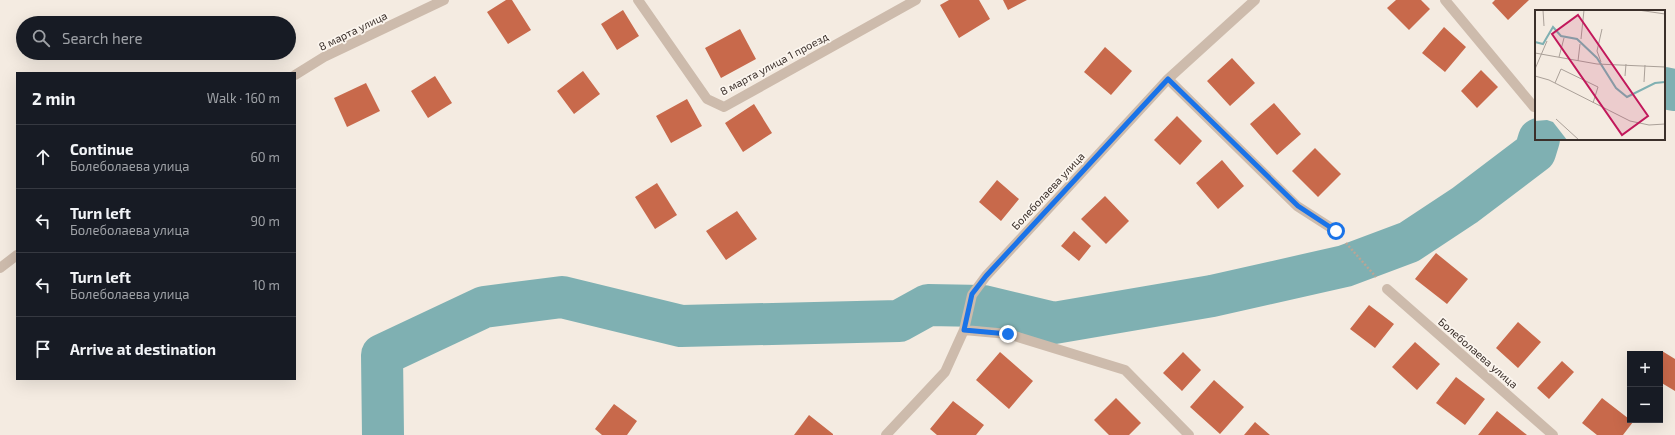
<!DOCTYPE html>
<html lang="en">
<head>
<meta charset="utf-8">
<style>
  body { margin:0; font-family:"Exo 2",sans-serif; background:#20242c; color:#f1f3f6 }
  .controls { position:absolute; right:12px; bottom:12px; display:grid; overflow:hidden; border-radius:0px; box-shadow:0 4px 16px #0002 }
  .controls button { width:36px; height:36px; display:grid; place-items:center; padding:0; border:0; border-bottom:1px solid #363941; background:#171b24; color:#f1f3f6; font:20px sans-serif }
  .stop { position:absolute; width:12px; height:12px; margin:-9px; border:3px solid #1a73e8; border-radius:50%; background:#fff }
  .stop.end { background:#1a73e8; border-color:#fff; box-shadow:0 1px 4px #0008 }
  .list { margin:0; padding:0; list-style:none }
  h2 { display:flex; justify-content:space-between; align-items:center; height:52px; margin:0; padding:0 16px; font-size:17px }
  h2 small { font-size:13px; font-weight:400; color:#9ea1a6 }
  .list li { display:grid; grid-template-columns:26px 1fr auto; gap:12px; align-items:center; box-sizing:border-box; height:64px; padding:0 16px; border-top:1px solid #363941 }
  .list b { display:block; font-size:15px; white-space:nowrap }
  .list p { margin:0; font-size:13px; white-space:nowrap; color:#9ea1a6 }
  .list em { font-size:13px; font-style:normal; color:#9ea1a6 }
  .icon { flex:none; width:22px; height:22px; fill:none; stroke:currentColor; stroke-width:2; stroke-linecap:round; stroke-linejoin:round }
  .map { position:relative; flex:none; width:1675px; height:435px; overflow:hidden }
  .search { position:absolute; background:#171b24; box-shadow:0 4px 16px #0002; left:16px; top:16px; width:280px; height:44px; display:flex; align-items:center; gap:10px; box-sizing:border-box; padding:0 14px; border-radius:22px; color:#9ea1a6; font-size:15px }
  .panel { position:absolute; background:#171b24; box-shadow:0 4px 16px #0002; left:16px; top:72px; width:280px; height:308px; border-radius:0px }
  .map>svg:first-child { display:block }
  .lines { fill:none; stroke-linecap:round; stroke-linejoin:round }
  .river { stroke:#7fb0b2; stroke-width:42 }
  .building { fill:#c8694b }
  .path { stroke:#b9a596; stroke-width:2.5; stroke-dasharray:2 2; stroke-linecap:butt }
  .minor { stroke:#cdbbac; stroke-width:10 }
  .route { stroke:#1a73e8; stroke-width:5 }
  .labels { text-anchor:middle; stroke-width:3.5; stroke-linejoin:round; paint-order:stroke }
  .street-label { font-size:11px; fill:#3b302b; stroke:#fbf5ee }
  .inset-river { fill:none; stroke:#7fb0b2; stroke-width:2 }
  .inset-road { fill:none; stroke:#aaa098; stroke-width:1 }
  .view { fill:#c2185b; fill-opacity:0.15; stroke:#c2185b; stroke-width:2 }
  .inset-edge { fill:none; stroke:#3b302b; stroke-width:2 }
</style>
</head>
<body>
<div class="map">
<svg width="1675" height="435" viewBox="0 0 1675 435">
  <rect width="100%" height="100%" fill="#f4ebe1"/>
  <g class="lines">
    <path class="river" d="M1664 88 1675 90
      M383 435 382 355 484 307 562 297 681 326 899 321 928 305 983 306 1054 323 1212 296 1345 266 1409 242 1465 205 1535 152 1539 139"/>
  </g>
  <path class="building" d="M506 0H512L531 30 508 44 487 12Z
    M949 0H979L990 19 959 38 940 5Z
    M1003 0H1027L1008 10Z
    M1396 0H1421L1430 9 1409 30 1387 8Z
    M1495 0H1529L1508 20 1492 3Z
    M623 10 639 36 617 50 601 24Z
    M1444 27 1466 47 1445 72 1422 53Z
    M740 29 756 59 721 78 705 48Z
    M1105 47 1132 71 1111 95 1084 72Z
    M1232 58 1255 83 1230 106 1207 81Z
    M1481 70 1498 87 1477 108 1461 91Z
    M583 71 600 94 574 114 557 91Z
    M435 76 452 103 428 118 411 91Z
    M366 83 380 111 347 127 334 98Z
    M687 99 702 126 671 143 656 116Z
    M1274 103 1301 134 1277 155 1250 124Z
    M754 104 772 133 743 152 725 123Z
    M1177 116 1202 141 1180 165 1154 140Z
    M1315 148 1341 174 1318 197 1292 171Z
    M1222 160 1244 186 1218 209 1196 183Z
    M997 180 1019 199 1001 221 979 202Z
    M657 183 677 215 655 229 635 197Z
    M1105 196 1129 221 1106 244 1081 219Z
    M737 211 757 239 726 260 706 231Z
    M1074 231 1091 246 1079 261 1061 246Z
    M1436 253 1468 279 1447 304 1415 279Z
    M1369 305 1394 324 1375 348 1350 329Z
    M1518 322 1541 342 1518 368 1496 348Z
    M1415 342 1440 364 1417 390 1392 367Z
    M1662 351 1675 359V391L1660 382V353Z
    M1000 352 1033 381 1009 409 976 380Z
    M1183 352 1201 370 1182 391 1163 373Z
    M1562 361 1574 372 1549 399 1537 388Z
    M1456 377 1485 399 1465 425 1436 403Z
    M1214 380 1244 407 1220 434 1190 407Z
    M1116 398 1141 423 1129 435H1109L1094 420Z
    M1602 398 1633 422 1623 435H1597L1582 423Z
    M953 401 984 425 976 435H937L930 429Z
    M614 404 637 421 627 435H602L595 429Z
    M1497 411 1527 435H1478Z
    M809 415 833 434V435H794Z
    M1255 422 1270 435H1244Z"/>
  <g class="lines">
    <path class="path" d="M1346 243 1376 277"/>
    <path class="minor" d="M638 0 707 99 724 107 916 0
      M1445 0 1534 107
      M295 75 324 57 444 0
      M1168 79 1297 206 1336 231
      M0 268 17 255
      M1387 289 1553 435
      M964 330 1008 334 1125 370 1189 435
      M886 435 945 372 964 330 972 295 986 276 1168 79 1255 0"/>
  </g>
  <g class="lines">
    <path class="route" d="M1008 334 964 330 972 294 986 276 1168 79 1298 206 1336 231"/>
  </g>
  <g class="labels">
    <g class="street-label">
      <text transform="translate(353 31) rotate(-26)" y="4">8 марта улица</text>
      <text transform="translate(774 64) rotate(-28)" y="4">8 марта улица 1 проезд</text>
      <text transform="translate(1048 191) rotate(-47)" y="4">Болеболаева улица</text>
      <text transform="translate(1478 353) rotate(41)" y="4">Болеболаева улица</text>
    </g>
  </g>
  <g transform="translate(1535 10)">
    <rect width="130" height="130" fill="#f4ebe1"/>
    <path d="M12 110 18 112 32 130H0V111Z" fill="#7fb0b2"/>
    <path class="inset-river" d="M0 32 8 34 18 17 26 26 42 29 62 48 81 78 92 87 120 73 130 72"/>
    <path class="inset-road" d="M8 0 9 16M103 0 130 4M46 29 49 0M0 43 62 54 130 57M24 47 29 28M43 51 45 34M66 52 62 41 67 19M0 59 12 31M0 66 14 70 95 111 114 115 130 114M90 66 91 54M109 72 110 55M20 73 26 59 63 77 58 93M21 109 44 130"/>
    <path class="view" d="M43 5 113 106 87 125 17 24Z"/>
    <rect width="130" height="130" class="inset-edge"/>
  </g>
</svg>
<div class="controls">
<button>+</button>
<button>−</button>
</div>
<div class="stop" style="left:1336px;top:231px"></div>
<div class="stop end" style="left:1008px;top:334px"></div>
<div class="search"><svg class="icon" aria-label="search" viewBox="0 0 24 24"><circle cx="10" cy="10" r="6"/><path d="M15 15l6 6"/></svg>Search here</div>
<section class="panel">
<h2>2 min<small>Walk · 160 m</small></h2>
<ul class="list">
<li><svg class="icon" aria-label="ahead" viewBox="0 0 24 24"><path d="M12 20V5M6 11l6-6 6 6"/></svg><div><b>Continue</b><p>Болеболаева улица</p></div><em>60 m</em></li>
<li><svg class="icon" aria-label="left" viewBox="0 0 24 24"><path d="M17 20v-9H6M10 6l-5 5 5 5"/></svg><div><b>Turn left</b><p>Болеболаева улица</p></div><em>90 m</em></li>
<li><svg class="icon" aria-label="left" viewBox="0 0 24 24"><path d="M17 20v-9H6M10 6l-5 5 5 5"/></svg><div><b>Turn left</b><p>Болеболаева улица</p></div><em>10 m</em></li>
<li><svg class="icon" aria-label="arrive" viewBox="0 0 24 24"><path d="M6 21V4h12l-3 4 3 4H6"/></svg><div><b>Arrive at destination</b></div></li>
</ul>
</section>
</div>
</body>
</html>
